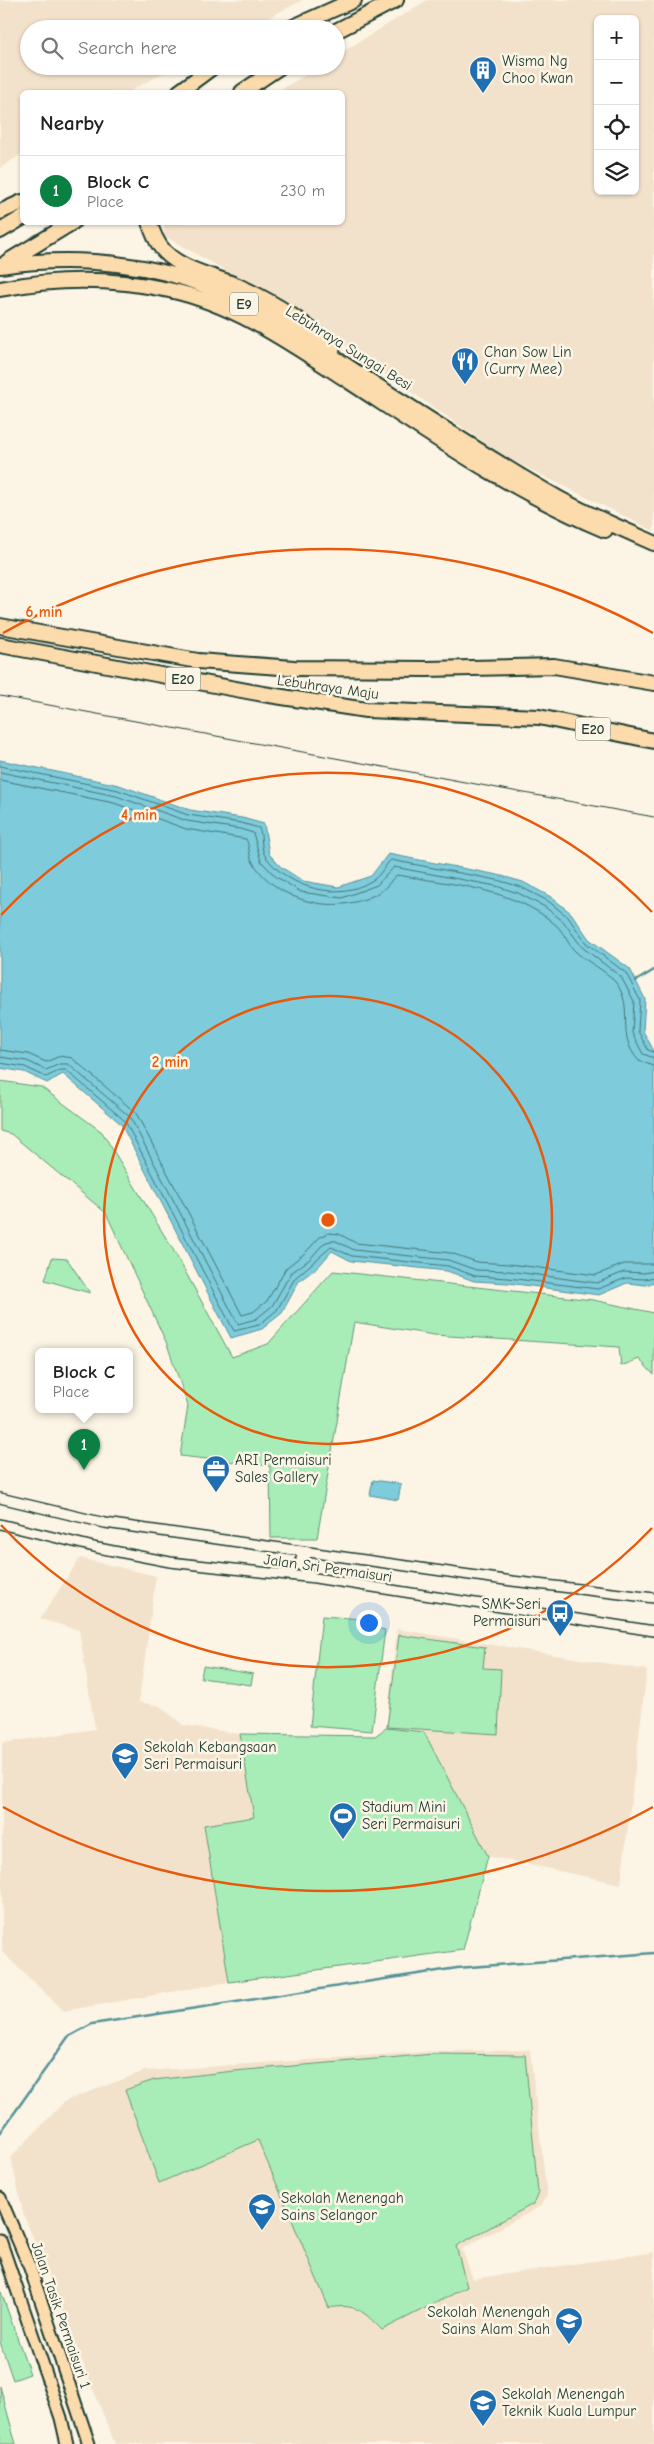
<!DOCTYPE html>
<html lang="en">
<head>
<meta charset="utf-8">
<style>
  body { margin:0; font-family:"Comic Neue",sans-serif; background:#f2f2f2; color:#222 }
  .controls { position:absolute; right:15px; top:15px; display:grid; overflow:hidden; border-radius:8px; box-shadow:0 1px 4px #0004 }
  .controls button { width:45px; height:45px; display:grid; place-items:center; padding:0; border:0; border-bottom:1px solid #e0e0e0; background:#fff; color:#222; font:25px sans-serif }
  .you { position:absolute; left:368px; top:1622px; width:18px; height:18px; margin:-12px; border:4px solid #fff; border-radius:50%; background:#1a73e8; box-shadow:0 0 0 8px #1a73e833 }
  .badge { display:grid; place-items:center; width:32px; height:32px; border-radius:50%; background:#0b8043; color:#fff; font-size:16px; font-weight:700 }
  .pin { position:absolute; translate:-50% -41px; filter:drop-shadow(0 1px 2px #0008) }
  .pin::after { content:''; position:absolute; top:26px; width:18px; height:15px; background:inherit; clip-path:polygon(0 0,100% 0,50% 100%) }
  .popup { position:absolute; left:35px; top:1348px; width:98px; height:65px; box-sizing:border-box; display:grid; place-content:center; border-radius:8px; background:#fff; filter:drop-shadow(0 1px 4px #0005); font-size:16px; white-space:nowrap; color:#767676 }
  .popup b { font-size:19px; color:#222 }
  .popup::after { content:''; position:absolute; left:50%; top:100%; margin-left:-10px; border:10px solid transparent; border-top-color:#fff }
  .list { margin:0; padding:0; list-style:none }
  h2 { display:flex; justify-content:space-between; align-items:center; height:65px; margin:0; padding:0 20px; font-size:21px }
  h2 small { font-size:16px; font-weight:400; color:#767676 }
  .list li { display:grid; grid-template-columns:32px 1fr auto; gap:15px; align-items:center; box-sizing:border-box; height:70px; padding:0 20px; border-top:1px solid #e0e0e0 }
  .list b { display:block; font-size:19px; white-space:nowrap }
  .list p { margin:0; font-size:16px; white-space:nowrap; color:#767676 }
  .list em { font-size:16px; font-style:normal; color:#767676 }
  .icon { flex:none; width:28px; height:28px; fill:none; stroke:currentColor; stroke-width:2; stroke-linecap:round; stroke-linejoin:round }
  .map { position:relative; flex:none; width:654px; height:2444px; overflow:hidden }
  .search { position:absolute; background:#fff; box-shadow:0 1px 4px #0004; left:20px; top:20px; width:325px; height:55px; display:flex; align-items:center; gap:12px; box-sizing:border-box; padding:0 18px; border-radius:28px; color:#767676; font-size:19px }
  .panel { position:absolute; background:#fff; box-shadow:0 1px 4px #0004; left:20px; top:90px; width:325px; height:135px; border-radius:8px }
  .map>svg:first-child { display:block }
  .built { fill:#f3e2cb; fill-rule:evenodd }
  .green { fill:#a8edb8; stroke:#649576 }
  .water { fill:#7dcbdb; stroke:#579298 }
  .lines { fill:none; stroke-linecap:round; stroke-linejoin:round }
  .shore { stroke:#457677; stroke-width:1 }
  .stream { stroke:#579298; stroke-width:2.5 }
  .minor-casing { stroke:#1f3d34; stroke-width:12 }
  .major-casing { stroke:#1f3d34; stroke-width:15 }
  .highway-casing { stroke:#1f3d34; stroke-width:18 }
  .minor { stroke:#fcf5e5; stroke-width:9 }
  .major { stroke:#fcdcac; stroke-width:11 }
  .highway { stroke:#fcdcac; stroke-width:14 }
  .tram { stroke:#1f3d34; stroke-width:1 }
  .ring { fill:none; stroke:#e8590c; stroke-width:2.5 }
  .labels { text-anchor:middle; stroke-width:5; stroke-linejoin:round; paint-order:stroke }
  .shield { fill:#fcf5e5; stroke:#617469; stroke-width:1 }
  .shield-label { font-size:14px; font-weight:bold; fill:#1f3d34 }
  .poi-label { font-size:15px; fill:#1f3d34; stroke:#fcf5e5; text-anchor:start }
  .street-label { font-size:15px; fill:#1f3d34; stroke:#fcf5e5 }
  .centre { fill:#e8590c; stroke:#fcf5e5; stroke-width:2.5 }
  .ring-label { font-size:15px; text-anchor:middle; font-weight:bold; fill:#e8590c; stroke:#fcf5e5; stroke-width:5; stroke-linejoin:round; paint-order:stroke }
</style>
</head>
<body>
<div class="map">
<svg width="654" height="2444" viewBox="0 0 654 2444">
  <rect width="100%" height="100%" fill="#fcf5e5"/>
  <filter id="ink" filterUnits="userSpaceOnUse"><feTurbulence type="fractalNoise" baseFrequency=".02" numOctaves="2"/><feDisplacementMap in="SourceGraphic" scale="10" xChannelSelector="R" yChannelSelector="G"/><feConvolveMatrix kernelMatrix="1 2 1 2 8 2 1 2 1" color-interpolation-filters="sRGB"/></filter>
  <g filter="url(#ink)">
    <path class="built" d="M0 0H303L246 29H29V66H176L128 92H22V154L0 168Z
      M427 0H654V531L507 458 370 364 303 314 164 236V223L342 222V92H277L320 66H336V56ZM598 19H635V191H598Z
      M80 1558 156 1576 139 1702 160 1706 183 1725 240 1734 254 1817 204 1825 229 1982 64 2011 2 1952V1743L95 1729 79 1630 40 1619Z
      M397 1629 647 1670 621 1884 488 1856 424 1732 386 1728Z
      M530 2050 547 2195 541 2206 462 2249 473 2279 654 2252V2444H115L23 2213 11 2157 65 2101 145 2071 436 2051Z"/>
    <path class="green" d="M0 1081 41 1087 102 1132 175 1253 232 1357 268 1344 333 1271 593 1300 654 1313V1375L639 1359 621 1366 619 1347 434 1335 354 1322 317 1538H271L270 1466 180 1456 188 1406 167 1344 106 1213 11 1134 0 1131Z
      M52 1258 67 1259 90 1293 45 1280Z
      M322 1616 376 1620 377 1628 385 1630 372 1731 310 1726Z
      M399 1635 485 1647 483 1668 501 1669 498 1734 387 1727Z
      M203 1666 253 1674 251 1685 201 1678Z
      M386 1728 424 1732 488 1856 463 1950 229 1982 204 1825 254 1817 240 1734 375 1736Z
      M434 2054 525 2055 538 2192 533 2204 456 2246 467 2287 382 2330C363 2311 356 2303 329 2308L258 2140 159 2183 125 2090 154 2080 234 2071Z
      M0 2289 30 2374 13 2380 0 2342Z
      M0 2386 16 2444H0Z"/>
    <path class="water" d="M0 760 119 785 190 810 242 818 264 824 269 854 281 867 303 881 338 887 371 876 388 854 498 875 523 882 551 897 571 913 589 939 630 969 645 999 643 1031 654 1051V1282L646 1285 627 1283 599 1295 508 1283 474 1281 447 1271 351 1261 332 1251 318 1267 299 1281 282 1313 262 1329 231 1338 121 1124 63 1074 47 1083 24 1072 0 1068Z
      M373 1480 401 1484 398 1500 370 1495Z"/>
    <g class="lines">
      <path class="shore" d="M0 766 118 790 188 815 241 823 259 828C263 836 260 850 266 857 289 889 340 902 373 880 381 875 385 865 391 860L497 880 521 887 548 901 568 917 586 943 626 973 640 1000 638 1031 648 1050 654 1052
        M0 772 116 796 187 821 240 829 253 833 261 861 275 876 301 892 342 898 377 885 394 867 496 886 518 893 545 907 563 921 582 947 621 977 634 1001 632 1033 643 1054 654 1058
        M0 780 114 803 186 829 246 839C250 846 248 856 254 864 280 904 341 917 381 891 388 887 391 879 397 875 450 884 514 888 556 925 564 932 568 945 576 952 588 963 606 970 616 983 636 1010 614 1033 639 1061L654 1066
        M0 1050 28 1054 46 1062 60 1056 72 1058 136 1113 242 1315 253 1312 267 1301 286 1268 305 1253 320 1237 329 1233 339 1234 356 1243 451 1253 477 1262 509 1264 596 1275 624 1264H654
        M0 1057 27 1061 46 1070 60 1064H68L130 1117 238 1324 256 1319 272 1306 291 1273 310 1259 324 1243 330 1241H336L354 1250 448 1260 476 1270 509 1271 597 1283 624 1272 644 1273 654 1271
        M0 1063 25 1067 46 1077 61 1070H66L125 1121 234 1331 259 1325 277 1310 295 1278 331 1247 352 1256 448 1266 475 1276 508 1278 598 1289 626 1278 645 1279 654 1277"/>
      <path class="stream" d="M636 981 654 970
        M0 2133 68 2037 92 2024 457 1968 654 1953"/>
      <g class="minor-casing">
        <path id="minor" d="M0 1498 105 1523 512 1581 654 1598
          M0 1524 98 1548 170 1562 315 1578 654 1631
          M309 1552 301 1559 300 1565 313 1577"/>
      </g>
      <g class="major-casing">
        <path id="major" d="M0 2198 30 2268 89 2444
          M0 2240 61 2418 67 2444"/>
      </g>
      <g class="highway-casing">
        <path id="highway" d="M289 29 354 0
          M336 31 396 0
          M179 92 214 66
          M242 92 281 66
          M0 212 22 202
          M149 222C153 233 157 244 165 252 184 271 215 276 238 286 272 301 306 323 333 348
          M0 231 22 218
          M7 262 73 222
          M0 266C61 257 128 260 187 279 252 300 308 341 365 378 429 419 492 461 558 498 589 515 622 529 654 543
          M0 289C55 278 114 278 169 290 235 304 292 344 347 380 430 434 513 492 605 530
          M0 626 198 661 294 668 427 669 554 666 654 683
          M0 645 263 694 366 710 539 717 654 741"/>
      </g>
      <use href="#minor" class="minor"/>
      <use href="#major" class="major"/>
      <use href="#highway" class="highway"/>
      <path class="tram" d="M0 696 654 817"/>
    </g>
  </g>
  <g class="ring">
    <circle cx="328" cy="1220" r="224"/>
    <path d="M652 1528A447 447 0 0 1 1 1525M1 915A447 447 0 0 1 652 912"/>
    <path d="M653 1807A671 671 0 0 1 3 1807M3 633A671 671 0 0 1 653 633"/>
  </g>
  <defs>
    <g id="building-pin" transform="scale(1.4375)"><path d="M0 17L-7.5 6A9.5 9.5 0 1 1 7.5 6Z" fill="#1f6fb2" stroke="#fcf5e5"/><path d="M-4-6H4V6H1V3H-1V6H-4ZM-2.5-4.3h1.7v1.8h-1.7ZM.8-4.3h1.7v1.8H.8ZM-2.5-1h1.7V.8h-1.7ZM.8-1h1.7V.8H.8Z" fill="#fff"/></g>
    <g id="restaurant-pin" transform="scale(1.4375)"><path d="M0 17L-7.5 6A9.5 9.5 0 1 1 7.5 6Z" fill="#1f6fb2" stroke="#fcf5e5"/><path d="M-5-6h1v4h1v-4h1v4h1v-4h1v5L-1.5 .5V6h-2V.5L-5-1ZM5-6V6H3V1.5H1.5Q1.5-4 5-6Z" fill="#fff"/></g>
    <g id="office-pin" transform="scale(1.4375)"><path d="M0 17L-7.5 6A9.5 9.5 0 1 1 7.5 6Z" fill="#1f6fb2" stroke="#fcf5e5"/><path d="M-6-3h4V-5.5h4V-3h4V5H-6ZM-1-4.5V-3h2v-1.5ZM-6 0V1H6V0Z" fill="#fff"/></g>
    <g id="bus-pin" transform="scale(1.4375)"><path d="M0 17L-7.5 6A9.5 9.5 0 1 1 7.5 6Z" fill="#1f6fb2" stroke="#fcf5e5"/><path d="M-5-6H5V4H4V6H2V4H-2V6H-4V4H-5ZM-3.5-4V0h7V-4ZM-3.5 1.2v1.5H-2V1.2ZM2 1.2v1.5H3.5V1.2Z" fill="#fff"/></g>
    <g id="school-pin" transform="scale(1.4375)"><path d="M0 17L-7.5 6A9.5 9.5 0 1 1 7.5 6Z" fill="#1f6fb2" stroke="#fcf5e5"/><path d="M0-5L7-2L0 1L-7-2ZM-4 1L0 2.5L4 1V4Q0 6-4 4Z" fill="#fff"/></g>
    <g id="stadium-pin" transform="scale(1.4375)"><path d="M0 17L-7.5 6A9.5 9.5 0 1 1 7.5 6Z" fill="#1f6fb2" stroke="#fcf5e5"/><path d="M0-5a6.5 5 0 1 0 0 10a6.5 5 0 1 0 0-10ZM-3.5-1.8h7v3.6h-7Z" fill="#fff"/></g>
  </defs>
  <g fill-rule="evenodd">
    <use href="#building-pin" x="483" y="70"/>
    <use href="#restaurant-pin" x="465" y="361"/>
    <use href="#office-pin" x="216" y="1469"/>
    <use href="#bus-pin" x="560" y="1613"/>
    <use href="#school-pin" x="125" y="1756"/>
    <use href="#stadium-pin" x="343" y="1816"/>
    <use href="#school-pin" x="262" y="2207"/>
    <use href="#school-pin" x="569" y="2321"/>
    <use href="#school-pin" x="483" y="2403"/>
  </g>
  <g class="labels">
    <g class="shield">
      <rect x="230" y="292.5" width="28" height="23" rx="4"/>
      <rect x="165.5" y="667.5" width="35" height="23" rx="4"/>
      <rect x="575.5" y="717.5" width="35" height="23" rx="4"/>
    </g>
    <g class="shield-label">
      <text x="244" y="309">E9</text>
      <text x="183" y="684">E20</text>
      <text x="593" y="734">E20</text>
    </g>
    <g class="poi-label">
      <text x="502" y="66">Wisma Ng<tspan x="502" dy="17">Choo Kwan</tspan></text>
      <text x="484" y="357">Chan Sow Lin<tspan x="484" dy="17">(Curry Mee)</tspan></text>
      <text x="235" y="1465">ARI Permaisuri<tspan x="235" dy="17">Sales Gallery</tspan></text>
      <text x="541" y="1609" text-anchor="end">SMK Seri<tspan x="541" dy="17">Permaisuri</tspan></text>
      <text x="144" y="1752">Sekolah Kebangsaan<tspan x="144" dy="17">Seri Permaisuri</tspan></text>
      <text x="362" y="1812">Stadium Mini<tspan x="362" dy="17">Seri Permaisuri</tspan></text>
      <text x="281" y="2203">Sekolah Menengah<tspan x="281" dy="17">Sains Selangor</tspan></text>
      <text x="550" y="2317" text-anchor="end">Sekolah Menengah<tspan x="550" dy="17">Sains Alam Shah</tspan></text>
      <text x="502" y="2399">Sekolah Menengah<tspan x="502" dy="17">Teknik Kuala Lumpur</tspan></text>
    </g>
    <g class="street-label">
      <text transform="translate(349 348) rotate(32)" y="5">Lebuhraya Sungai Besi</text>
      <text transform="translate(328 687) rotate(8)" y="5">Lebuhraya Maju</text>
      <text transform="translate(328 1568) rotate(8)" y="5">Jalan Sri Permaisuri</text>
      <text transform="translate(61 2315) rotate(71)" y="5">Jalan Tasik Permaisuri 1</text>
    </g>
  </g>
  <circle cx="328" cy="1220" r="8" class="centre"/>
  <g class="ring-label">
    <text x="44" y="617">6 min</text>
    <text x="139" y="820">4 min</text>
    <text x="170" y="1067">2 min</text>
  </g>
</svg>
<div class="controls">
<button>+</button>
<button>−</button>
<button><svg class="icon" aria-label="locate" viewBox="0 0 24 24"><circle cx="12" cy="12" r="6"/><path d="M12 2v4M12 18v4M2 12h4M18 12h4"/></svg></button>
<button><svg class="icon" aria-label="layers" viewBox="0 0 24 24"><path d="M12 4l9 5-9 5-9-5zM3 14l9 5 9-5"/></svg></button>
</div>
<div class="you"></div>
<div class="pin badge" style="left:84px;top:1470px">1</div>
<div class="popup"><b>Block C</b>Place</div>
<div class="search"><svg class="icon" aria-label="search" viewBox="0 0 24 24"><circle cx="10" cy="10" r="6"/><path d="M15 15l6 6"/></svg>Search here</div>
<section class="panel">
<h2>Nearby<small></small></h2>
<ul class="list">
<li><span class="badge">1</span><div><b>Block C</b><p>Place</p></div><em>230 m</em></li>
</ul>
</section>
</div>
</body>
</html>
